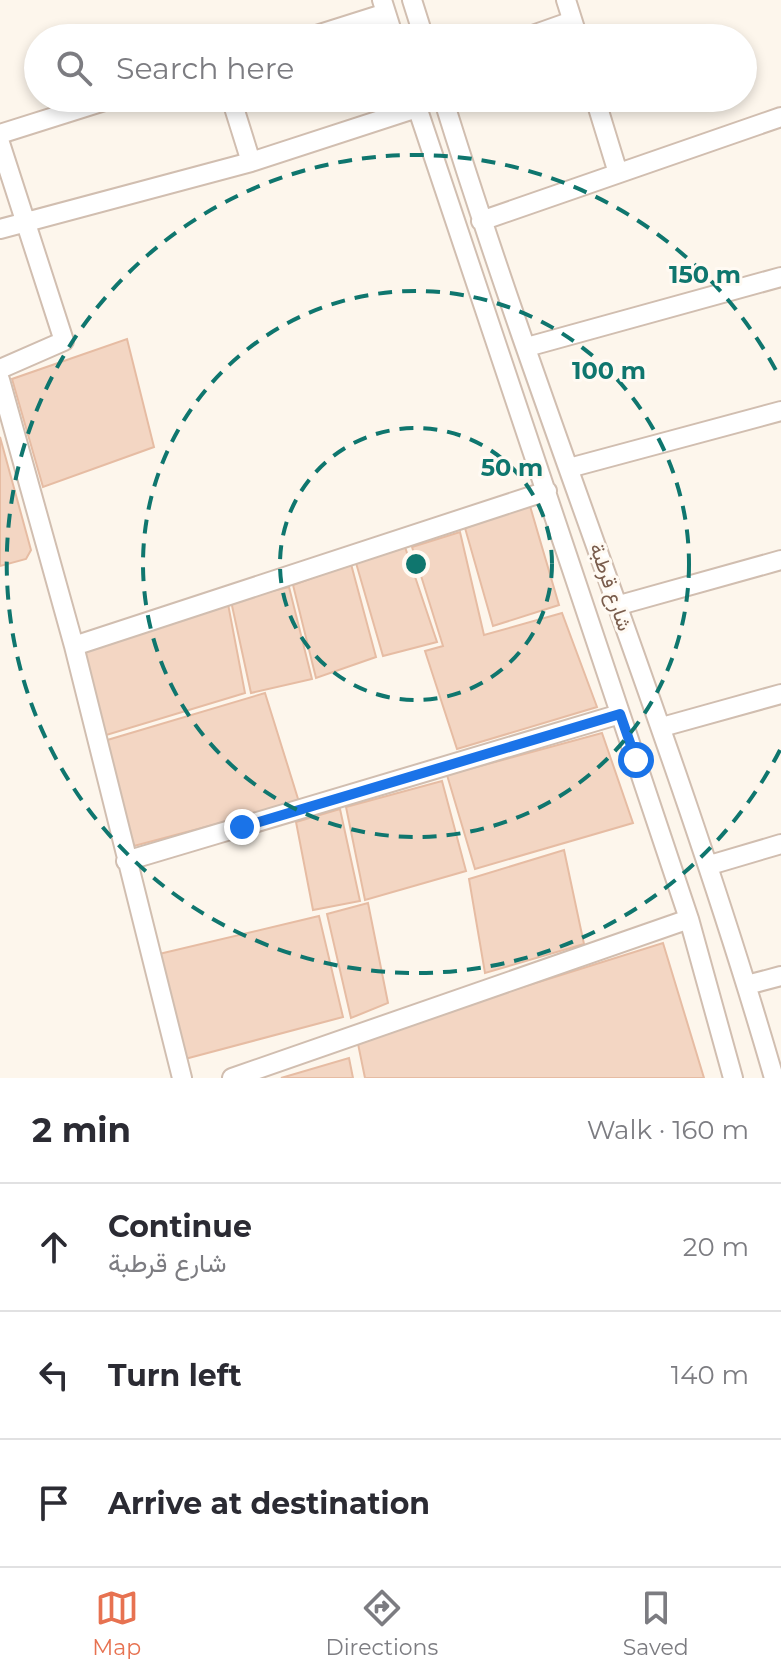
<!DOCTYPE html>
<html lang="en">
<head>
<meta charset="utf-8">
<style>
  body { margin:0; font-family:Montserrat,Vazirmatn,sans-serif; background:#f2f2f3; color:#2b2b33 }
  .stop { position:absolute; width:24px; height:24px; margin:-18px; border:6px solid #1a73e8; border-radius:50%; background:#fff }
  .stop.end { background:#1a73e8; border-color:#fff; box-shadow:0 2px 8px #0008 }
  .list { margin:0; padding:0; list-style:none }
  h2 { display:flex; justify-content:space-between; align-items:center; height:104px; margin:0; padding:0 32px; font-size:34px }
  h2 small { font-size:26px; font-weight:400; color:#7c7c81 }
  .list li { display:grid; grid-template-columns:52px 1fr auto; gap:24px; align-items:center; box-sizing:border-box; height:128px; padding:0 32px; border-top:2px solid #e1e1e2 }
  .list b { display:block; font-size:30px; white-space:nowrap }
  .list p { margin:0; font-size:26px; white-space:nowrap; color:#7c7c81 }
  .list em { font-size:26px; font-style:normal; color:#7c7c81 }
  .icon { flex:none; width:44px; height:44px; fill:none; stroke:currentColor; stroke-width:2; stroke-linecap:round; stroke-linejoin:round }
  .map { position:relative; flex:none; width:781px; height:1078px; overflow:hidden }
  .search { position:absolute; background:#fff; box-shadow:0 4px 12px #0003; left:24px; right:24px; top:24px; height:88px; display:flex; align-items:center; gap:20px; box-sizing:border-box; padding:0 28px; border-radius:44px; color:#7c7c81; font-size:30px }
  .sheet { height:488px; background:#fff }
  nav { display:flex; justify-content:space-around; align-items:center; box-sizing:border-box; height:112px; border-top:2px solid #e1e1e2; background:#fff; font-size:22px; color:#7c7c81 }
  nav a { display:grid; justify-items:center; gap:4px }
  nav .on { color:#e77251 }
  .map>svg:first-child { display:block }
  .building { fill:#f3d6c3; stroke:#e6bca3; stroke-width:2 }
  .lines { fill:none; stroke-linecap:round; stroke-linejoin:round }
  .street-casing { stroke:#d1beb0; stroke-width:22 }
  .street { stroke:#fff; stroke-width:18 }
  .route { stroke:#1a73e8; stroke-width:10 }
  .ring { fill:none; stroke:#0f766e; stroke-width:4; stroke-dasharray:14 10 }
  .labels { text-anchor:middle; stroke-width:6; stroke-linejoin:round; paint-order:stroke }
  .street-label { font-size:20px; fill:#7a5d4d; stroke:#fffaf3 }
  .centre { fill:#0f766e; stroke:#fffaf3; stroke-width:4 }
  .ring-label { font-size:24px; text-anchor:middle; font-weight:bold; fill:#0f766e; stroke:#fffaf3; stroke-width:6; stroke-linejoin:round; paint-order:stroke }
</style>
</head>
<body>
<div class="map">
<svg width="781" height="1078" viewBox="0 0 781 1078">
  <rect width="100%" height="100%" fill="#fdf6ec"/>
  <path class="building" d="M127 339 154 447 43 487 12 379Z
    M0 437 31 550 26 559 0 566Z
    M530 506 559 605 493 626 465 528Z
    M460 532 484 635 562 613 597 707 457 749 425 651 443 646 412 547Z
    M405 547 437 642 383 656 356 563Z
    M351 564 376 657 316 678 293 585Z
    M289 587 312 679 251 693 231 601Z
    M228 604 245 693 103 736 83 648Z
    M265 693 299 802 134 846 104 741Z
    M602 733 633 823 475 869 447 775Z
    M442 781 466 871 365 900 346 807Z
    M340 809 360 901 313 910 296 822Z
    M564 850 584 944 485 973 469 879Z
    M368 903 388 1003 351 1018 327 914Z
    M319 916 343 1017 185 1059 159 954Z
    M663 943 704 1078H365L357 1039Z
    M349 1058 353 1078H281Z"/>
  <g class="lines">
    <g class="street-casing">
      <path id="street" d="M382 0 394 38
        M412 0 424 38
        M566 0 578 38
        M307 38 386 13
        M524 38 572 21
        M231 98 251 162
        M414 98 689 919 733 1078
        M443 98C545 428 678 746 774 1078
        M595 98 618 173
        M0 134 114 98
        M0 143 64 341 0 369
        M481 221 781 117
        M0 229 251 162 417 108
        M527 347 781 277
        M0 380 74 646 182 1078
        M569 468 781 411
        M616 606 781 560
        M74 646 547 491
        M662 727 781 694
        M126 861 620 714
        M710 865 781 844
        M747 985 781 976
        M232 1078 689 919"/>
    </g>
    <use href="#street" class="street"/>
  </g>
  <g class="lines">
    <path class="route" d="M242 827 620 714 636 760"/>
  </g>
  <g class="ring">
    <circle cx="416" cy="564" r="136"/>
    <circle cx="416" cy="564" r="273"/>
    <path d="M780 750A409 409 0 1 1 780 378"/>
  </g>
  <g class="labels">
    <g class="street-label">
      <text transform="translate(611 587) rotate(71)" y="7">شارع قرطبة</text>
    </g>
  </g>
  <circle cx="416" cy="564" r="12" class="centre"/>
  <g class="ring-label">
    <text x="705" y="283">150 m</text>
    <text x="609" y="379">100 m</text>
    <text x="512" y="476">50 m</text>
  </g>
</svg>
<div class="stop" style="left:636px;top:760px"></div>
<div class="stop end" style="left:242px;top:827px"></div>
<div class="search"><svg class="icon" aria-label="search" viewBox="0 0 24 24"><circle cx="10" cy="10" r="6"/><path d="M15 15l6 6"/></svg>Search here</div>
</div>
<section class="sheet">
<h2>2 min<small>Walk · 160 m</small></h2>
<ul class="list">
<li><svg class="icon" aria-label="ahead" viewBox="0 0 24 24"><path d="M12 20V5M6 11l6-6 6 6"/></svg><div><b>Continue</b><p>شارع قرطبة</p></div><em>20 m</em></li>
<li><svg class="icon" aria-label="left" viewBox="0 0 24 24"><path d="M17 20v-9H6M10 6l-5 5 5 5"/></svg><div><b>Turn left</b></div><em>140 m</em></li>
<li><svg class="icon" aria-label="arrive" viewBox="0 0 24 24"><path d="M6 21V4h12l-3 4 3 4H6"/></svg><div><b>Arrive at destination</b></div></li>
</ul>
</section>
<nav>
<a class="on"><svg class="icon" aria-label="map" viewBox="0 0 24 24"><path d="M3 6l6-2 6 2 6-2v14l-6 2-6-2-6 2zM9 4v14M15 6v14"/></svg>Map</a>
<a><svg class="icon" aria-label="directions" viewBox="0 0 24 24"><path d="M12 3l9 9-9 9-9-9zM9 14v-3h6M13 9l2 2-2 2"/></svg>Directions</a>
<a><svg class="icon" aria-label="saved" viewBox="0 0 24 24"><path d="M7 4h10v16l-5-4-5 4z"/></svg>Saved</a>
</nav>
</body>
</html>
